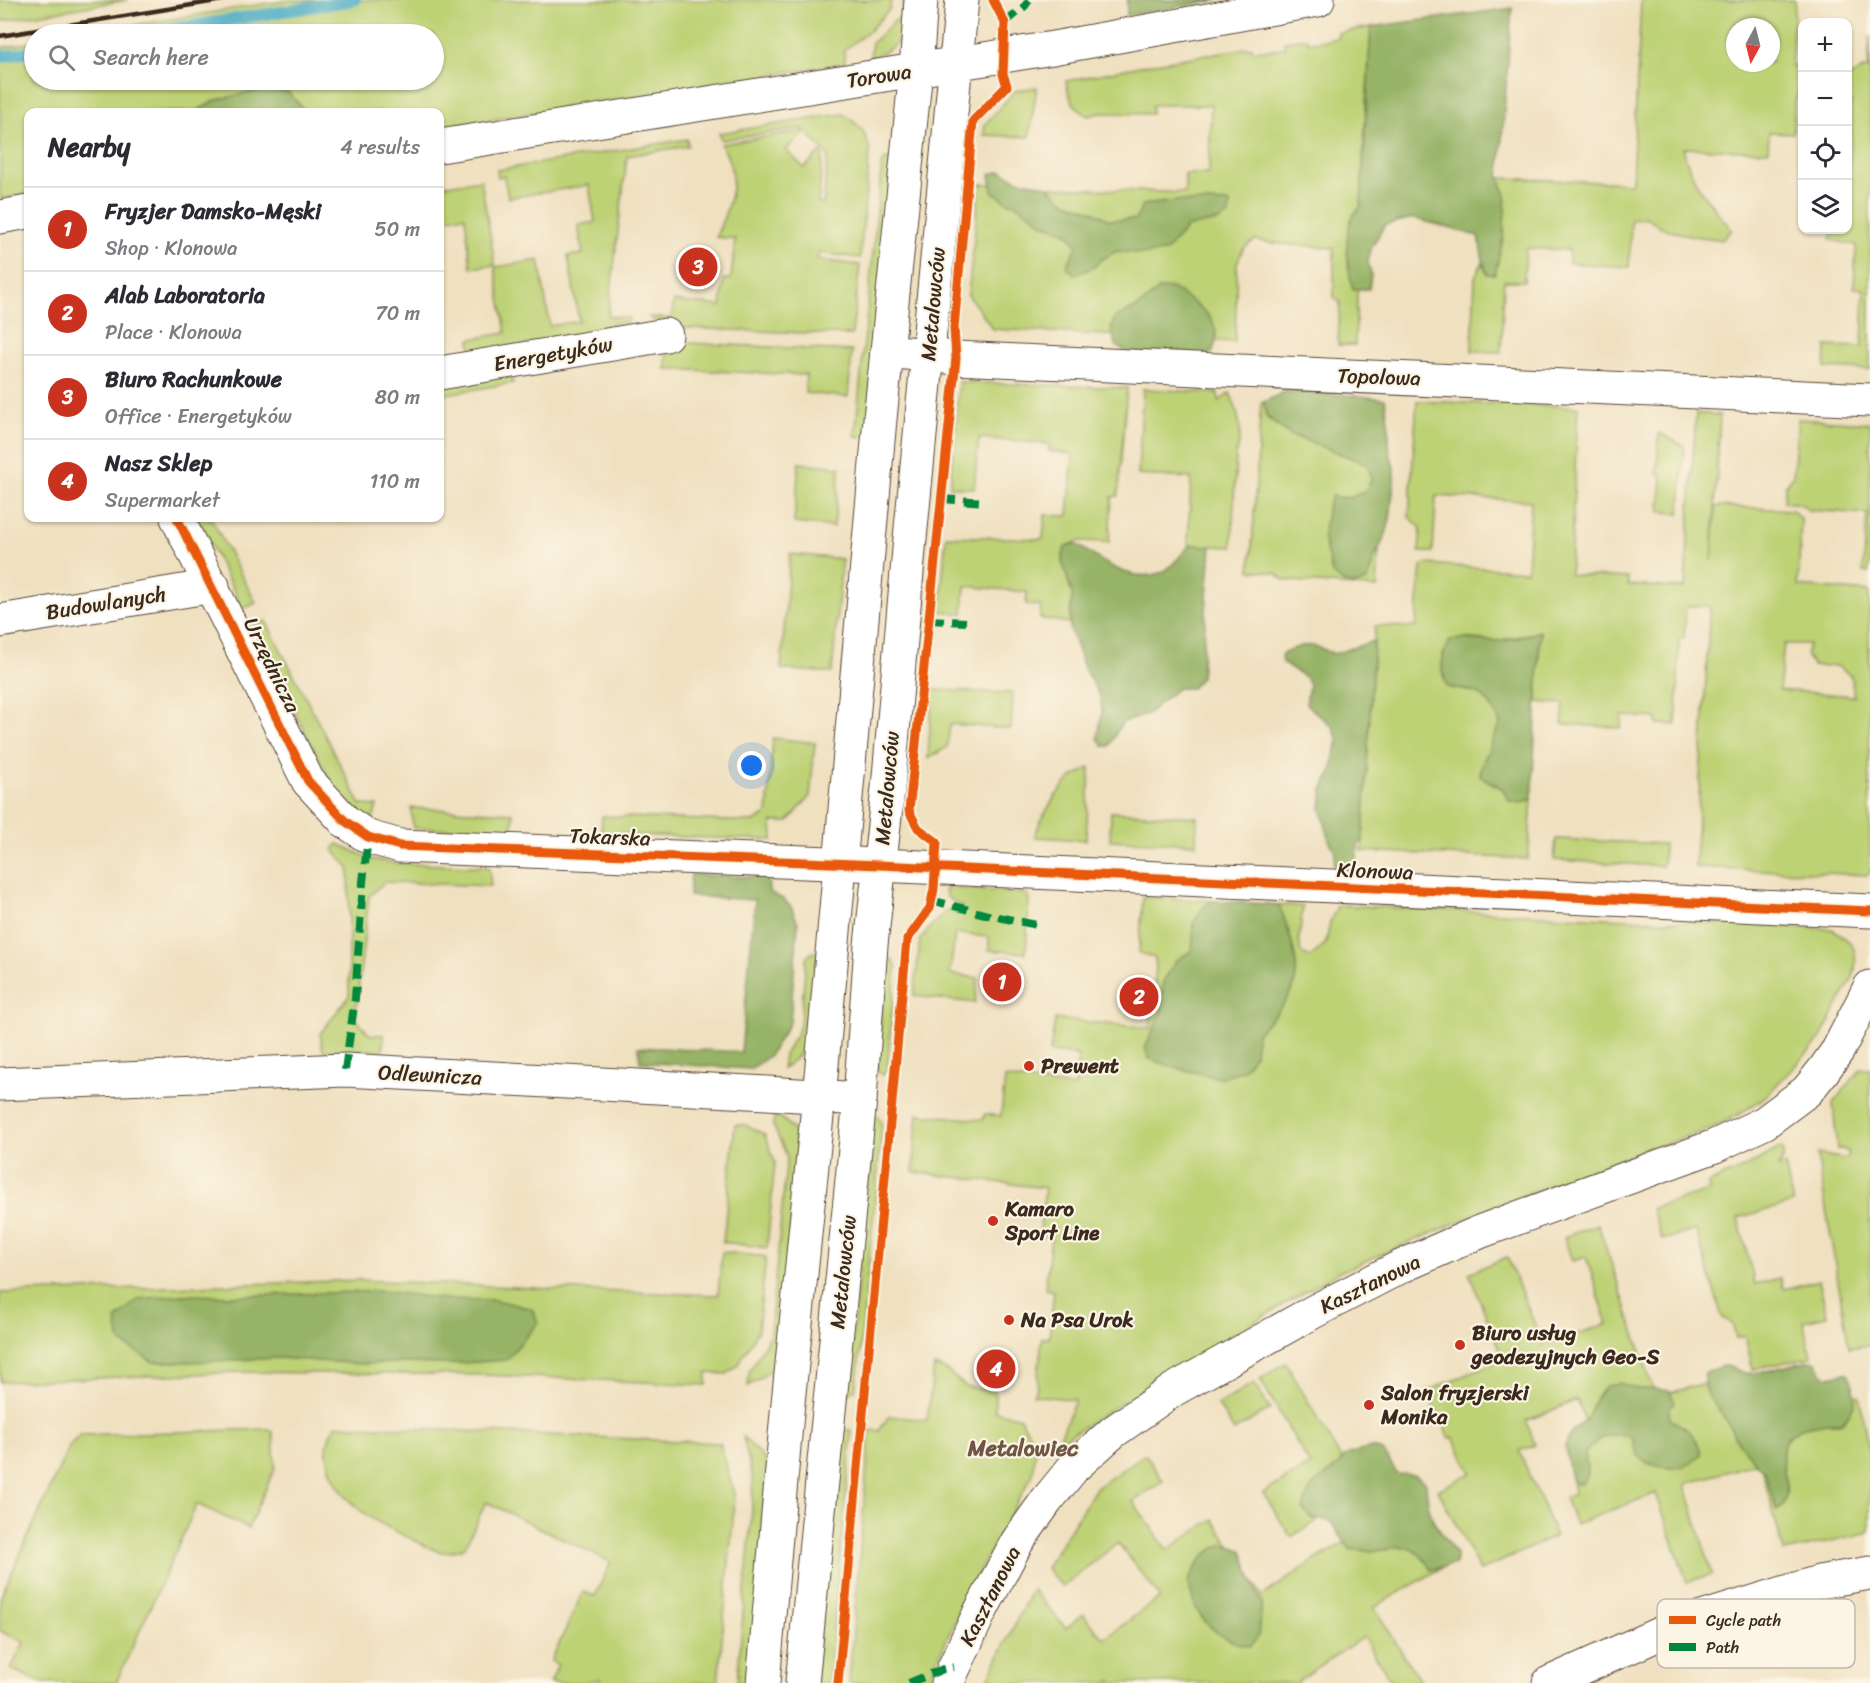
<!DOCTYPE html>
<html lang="en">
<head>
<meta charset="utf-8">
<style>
  body { margin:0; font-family:Sriracha,sans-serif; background:#f2f2f3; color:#2b2b33 }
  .controls { position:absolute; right:18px; top:18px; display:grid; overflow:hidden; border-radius:12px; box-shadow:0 2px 4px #0004 }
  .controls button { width:54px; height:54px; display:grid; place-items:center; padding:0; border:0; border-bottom:2px solid #e1e1e2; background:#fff; color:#2b2b33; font:30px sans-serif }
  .compass { position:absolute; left:1726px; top:18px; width:54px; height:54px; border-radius:50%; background:#fff; box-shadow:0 2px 4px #0004; rotate:187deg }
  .you { position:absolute; left:752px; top:766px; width:21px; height:21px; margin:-15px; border:4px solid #fff; border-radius:50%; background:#1a73e8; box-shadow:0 0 0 9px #1a73e833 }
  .badge { display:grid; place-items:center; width:39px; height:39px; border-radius:50%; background:#c8321e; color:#fff; font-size:20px; font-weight:700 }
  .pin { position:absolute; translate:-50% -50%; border:3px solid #fff; box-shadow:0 2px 6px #0006 }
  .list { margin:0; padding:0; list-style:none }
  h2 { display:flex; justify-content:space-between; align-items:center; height:78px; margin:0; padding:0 24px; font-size:26px }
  h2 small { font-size:20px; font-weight:400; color:#7c7c81 }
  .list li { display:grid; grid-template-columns:39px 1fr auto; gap:18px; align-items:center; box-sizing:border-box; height:84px; padding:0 24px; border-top:2px solid #e1e1e2 }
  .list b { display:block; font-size:22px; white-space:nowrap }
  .list p { margin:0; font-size:20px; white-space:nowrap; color:#7c7c81 }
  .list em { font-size:20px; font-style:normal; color:#7c7c81 }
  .icon { flex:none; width:33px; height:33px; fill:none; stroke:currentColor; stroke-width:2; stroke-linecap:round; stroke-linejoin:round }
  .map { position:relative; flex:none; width:1870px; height:1683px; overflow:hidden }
  .search { position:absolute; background:#fff; box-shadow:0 2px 4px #0004; left:24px; top:24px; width:420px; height:66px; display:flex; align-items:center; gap:15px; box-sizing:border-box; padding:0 21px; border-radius:33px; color:#7c7c81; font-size:22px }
  .panel { position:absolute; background:#fff; box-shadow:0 2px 4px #0004; left:24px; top:108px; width:420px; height:414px; border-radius:12px }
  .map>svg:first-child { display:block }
  .green { fill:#bdd175; stroke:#7c7e4a; stroke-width:1.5; fill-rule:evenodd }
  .forest { fill:#96b366; stroke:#686e42; stroke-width:1.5 }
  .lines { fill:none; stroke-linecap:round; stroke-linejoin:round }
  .stream { stroke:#42a8c2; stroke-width:12 }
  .street-casing { stroke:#564536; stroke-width:35 }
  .secondary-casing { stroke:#564536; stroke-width:35 }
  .street { stroke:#fff; stroke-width:33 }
  .secondary { stroke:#fff; stroke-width:33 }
  .rail { stroke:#3b2a1e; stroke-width:4.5 }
  .quiet { stroke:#00873e; stroke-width:8; stroke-dasharray:15 8; stroke-linecap:butt }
  .cycleway-casing { stroke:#fcf5e5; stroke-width:13 }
  .cycleway { stroke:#e8590c; stroke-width:9 }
  .poi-dot { fill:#c8321e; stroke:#fcf5e5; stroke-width:2 }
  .labels { text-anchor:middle; stroke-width:4.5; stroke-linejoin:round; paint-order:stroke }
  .street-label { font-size:21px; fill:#3b2a1e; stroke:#fcf5e5 }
  .poi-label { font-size:21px; font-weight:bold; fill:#3b2a1e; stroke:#fcf5e5; text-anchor:start }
  .neighbourhood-label { font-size:22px; font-weight:bold; fill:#715645; stroke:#fcf5e5 }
  .key { fill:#fcf5e5; stroke:#c2b8a9; stroke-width:1.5 }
  .key-label { font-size:16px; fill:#3b2a1e }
</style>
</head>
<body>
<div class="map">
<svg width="1870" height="1683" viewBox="0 0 1870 1683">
  <rect width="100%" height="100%" fill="#fcf5e5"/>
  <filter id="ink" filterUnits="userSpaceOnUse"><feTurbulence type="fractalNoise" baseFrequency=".0167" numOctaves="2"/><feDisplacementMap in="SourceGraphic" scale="12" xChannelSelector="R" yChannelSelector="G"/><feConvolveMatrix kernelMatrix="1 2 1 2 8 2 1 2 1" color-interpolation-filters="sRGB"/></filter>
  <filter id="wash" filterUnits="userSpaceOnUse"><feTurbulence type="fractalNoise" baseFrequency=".008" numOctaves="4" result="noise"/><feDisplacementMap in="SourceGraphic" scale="24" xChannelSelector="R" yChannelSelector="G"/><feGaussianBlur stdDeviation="1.35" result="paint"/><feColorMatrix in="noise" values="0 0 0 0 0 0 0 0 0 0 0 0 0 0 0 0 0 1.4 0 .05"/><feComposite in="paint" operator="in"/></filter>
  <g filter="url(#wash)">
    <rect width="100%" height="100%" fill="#efe0bf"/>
    <path class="green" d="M0 0H128L0 21Z
      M289 0H891L890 9 869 31 844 50 845 63 440 128V112H28V194L0 199V48L34 42V80H434V34H80Z
      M903 0H909C904 34 906 45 870 58L872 43 902 14Z
      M1641 0H1795L1791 66 1802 67V90L1794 101 1793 133 1769 132 1768 151 1683 148C1691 184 1710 203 1732 230L1722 240C1697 236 1665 235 1646 217L1631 220 1629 267 1569 263V250L1526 248 1524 281H1504L1501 352 1472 351 1475 277 1482 263 1487 274H1495L1499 178 1632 183ZM1735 27H1771V63H1735Z
      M1371 27 1364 136 1355 345H1338L1340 302 1334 298V248L1271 243 1255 240 1243 249 1237 263 1235 342 993 329 968 295 980 184 1185 193V174H1209L1211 105H1152V114L1100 113 1088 116C1073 107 1069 98 1066 81L1150 64 1252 47 1253 51 1285 48 1284 41 1307 38 1308 43 1338 38V33Z
      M1870 36V370L1825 368 1826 346 1862 347 1864 289 1854 288 1856 245 1830 240 1834 230H1848V169L1851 136V101L1848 100V78L1863 69H1868Z
      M1037 87 1029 137 984 135 985 124 1015 91Z
      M843 114 852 120 863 131 870 149 860 258 819 253 818 260 860 265 852 335 663 327 649 317 671 319 674 301 721 306 724 279H731L735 239 716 237C730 202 742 178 721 144L802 131 804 133 786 150 804 168 821 152 823 154 818 203 823 204 828 155 802 128 721 140 719 133Z
      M687 139 688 146 627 156 608 316 629 318 628 323H613L596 333 472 353 470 339 506 333 495 267 539 260 550 326 579 321 568 256 583 254 578 225 595 222 589 185 508 198 504 176 498 177 497 170Z
      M887 159 894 160 868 430 860 437 855 436 882 161Z
      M481 180 495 265 471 268 465 216 440 219V186Z
      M667 342 852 351 848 397 805 393 806 375 666 369Z
      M511 370 513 383 440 395V382Z
      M959 382 1127 388 1118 496 1112 497 1109 542 1079 541 1065 547 1062 561 1072 593 1070 623 1040 618 1041 606 1026 604 1027 592 965 586 963 614 940 611 946 536 1043 539 1045 515 1068 516 1073 454 1049 451V444L979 438 974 488 950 487Z
      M1143 389 1218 393 1219 401 1230 393C1239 414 1244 432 1236 455L1232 547 1188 545 1191 478 1138 475Z
      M1417 401 1578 407 1570 575 1628 578V585L1685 588 1696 413 1720 415 1712 561 1716 506 1792 510 1801 519 1798 586 1869 592 1870 873 1866 875 1695 867 1710 606H1686L1684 639 1679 640 1678 692 1676 725 1657 724V718L1622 716 1621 728 1562 724 1564 704 1537 702 1540 632 1496 641 1463 638 1443 654 1442 670 1447 687 1482 694 1495 711 1500 723 1482 765 1480 776 1503 789 1521 803 1532 799 1528 859 1362 851 1375 626 1416 627 1421 566 1426 564 1527 571 1531 501 1436 496 1433 552H1419L1421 528 1409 517ZM1784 644H1809L1806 655 1813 666H1837L1851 676 1854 696 1779 690Z
      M1264 402 1266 417 1289 434 1367 464 1372 478 1366 491 1350 498 1329 556 1332 573 1367 581 1374 559 1379 550 1377 588 1283 580 1276 573 1250 570C1255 515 1257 459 1261 403Z
      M1798 419 1870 423V565L1868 573 1863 572 1867 514 1808 510 1801 504 1784 502 1785 486 1793 476Z
      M1659 433 1684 446 1680 513 1660 512 1662 475 1657 474Z
      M799 463 840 467 834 527 794 523Z
      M197 518H211L256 603 243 609Z
      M790 554 842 559 832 673 781 669Z
      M266 621 361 805 377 806 373 819 357 813 338 795 251 627Z
      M932 690 1013 693 1011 729 950 724 947 747 928 759Z
      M773 738 815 743 810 796 788 822H772L773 840 601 834 602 816 754 822 767 814Z
      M1090 768 1086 840 1034 837C1043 816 1055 791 1073 777 1078 774 1085 771 1090 768Z
      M411 808 513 813V831L413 828Z
      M1111 812 1197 817 1196 844 1110 840Z
      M1556 839 1664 844 1663 866 1554 860Z
      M338 844 371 859 395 863 489 867 491 886 385 882 369 896 355 1018 370 1035H384L383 1050 323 1051 320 1034 349 996V868L333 849Z
      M948 888 1026 893 1029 899 1026 953 989 950V937L955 933 950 974 978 978 975 1003 914 996 920 940 933 924 947 911 952 909 961 910 963 907C955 902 945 900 945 889Z
      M1143 897 1303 906 1299 940 1301 953 1311 957 1326 943 1330 922 1338 905 1832 929C1854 942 1860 951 1853 977L1819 1041 1764 1098 1738 1115 1710 1129 1608 1163 1506 1202 1337 1273 1182 1365 1058 1443 1075 1400 1033 1395 1037 1386 1042 1338H1049L1054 1291 1045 1289 1051 1238 1039 1236 1045 1188 913 1172 918 1114 983 1120 985 1114 1001 1116 1005 1078 1075 1087 1078 1055 1050 1052 1055 1019 1150 1028 1156 967 1155 958 1139 953Z
      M818 952 808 1042 795 1059 782 1069 784 1055 798 1032 800 1025 806 958 811 953Z
      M885 955 893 960 896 966 887 1071 884 1075 877 1071Z
      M1861 1069H1870V1345L1849 1348 1817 1154 1846 1159 1848 1152 1843 1149H1837L1833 1103Z
      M874 1113 880 1119 882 1126 858 1372 855 1390 850 1391 847 1395Z
      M774 1115C787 1120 792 1128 799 1139L776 1366 758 1380 748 1386 749 1372 770 1335 787 1156 773 1125Z
      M735 1125H745L764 1134 775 1162 767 1248 723 1242Z
      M1780 1148 1783 1150V1158L1778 1167 1785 1165 1793 1203 1738 1218 1755 1284 1780 1278 1784 1289 1819 1280 1827 1316 1803 1321 1811 1357 1753 1369 1745 1336 1736 1338 1732 1323 1722 1317 1696 1230 1662 1240 1652 1208 1709 1191 1708 1183 1743 1168Z
      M1598 1224 1656 1397 1736 1374 1760 1462 1685 1484 1712 1574 1687 1582 1656 1493 1576 1524 1565 1498 1574 1494 1572 1480 1577 1484 1588 1473 1585 1453C1600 1436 1607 1432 1631 1437L1638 1455 1626 1409 1586 1423 1577 1400 1526 1421 1535 1445 1519 1451 1556 1536 1480 1571 1438 1490 1471 1473 1453 1437 1450 1438 1427 1391 1503 1359 1469 1273 1507 1257 1543 1345 1608 1324 1586 1257 1572 1261 1564 1237Z
      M722 1252 766 1257 758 1330 738 1365 727 1374 707 1373V1385L484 1375 241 1372 0 1382V1293L361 1280 595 1291 718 1295Z
      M1286 1363 1361 1494 1291 1537 1263 1493 1310 1465 1260 1379Z
      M934 1366 946 1370 966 1387 995 1391V1411L1020 1418 1028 1431 1035 1452 1033 1474 972 1584 927 1683H849L870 1430 879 1431 889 1416 927 1420Z
      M1254 1383 1270 1409 1234 1431 1218 1405Z
      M1854 1396H1859L1870 1457V1532L1784 1552 1761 1467C1771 1478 1772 1496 1776 1510L1787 1493 1781 1460 1784 1443 1797 1428 1827 1422 1842 1423C1850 1415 1854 1408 1854 1396Z
      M336 1425 720 1443 735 1497 718 1683H601L600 1679 581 1683H550L558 1665 551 1661 583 1592 595 1596 611 1562 486 1502 465 1547C458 1550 450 1553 442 1552 434 1551 424 1545 416 1541 378 1524 337 1505 328 1460 325 1447 328 1436 336 1425Z
      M269 1429 273 1432 275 1468 248 1528 197 1504 116 1683H43L11 1669 24 1642 0 1631V1598L70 1445 80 1435Z
      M843 1430H852L828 1683H814Z
      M743 1437 768 1463 753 1683H737L752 1510 753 1480Z
      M1145 1454 1163 1481 1133 1502 1167 1550 1213 1519 1262 1596 1314 1561 1402 1508 1447 1565 1374 1607 1421 1683H1393L1363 1637 1298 1681 1299 1683H1115L1111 1680 1109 1683H986L1032 1589 1066 1628 1083 1614 1104 1639 1160 1597 1118 1543 1062 1587 1046 1568 1096 1488Z"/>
    <path class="forest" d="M1127 0H1220L1127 15Z
      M1512 8 1499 178 1506 195 1503 239 1495 274H1487C1482 262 1482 249 1478 236L1413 218 1385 225 1372 246 1368 262 1371 274 1369 289H1353C1347 267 1344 239 1352 217 1354 213 1358 210 1361 206L1371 27Z
      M260 90 288 92 306 112H195L216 100Z
      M1001 171 1018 180 1047 186 1064 201 1093 211 1109 220 1136 219 1143 205 1176 201 1230 203 1229 215 1218 221 1187 227 1165 252 1144 254 1117 251 1100 260 1094 267 1076 275 1066 267 1077 246 1069 234 1044 224 1019 206 1008 202 992 191 990 174Z
      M1172 288C1195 304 1228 319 1212 353L1191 358 1130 353 1117 347 1111 330 1114 318 1138 307 1159 289Z
      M1286 391 1360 396 1385 399 1389 428V448L1395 472 1390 519 1386 534 1374 559 1367 581 1355 585 1343 582 1332 573 1323 537 1328 505 1332 496 1350 498 1366 491 1372 478 1367 464 1289 434 1266 416 1264 402Z
      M1075 543C1100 560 1131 585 1163 572 1171 568 1184 552 1190 545L1211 546 1201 677 1192 688H1178L1147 714 1122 723 1109 746H1103L1098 738 1102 711 1100 696 1086 673 1070 629 1072 593 1062 561 1065 547Z
      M1540 631 1532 799 1521 803 1508 800 1503 789 1480 776 1482 765 1500 723C1486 692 1479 691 1447 687 1440 667 1440 659 1450 640 1467 637 1482 642 1498 641 1512 640 1527 636 1540 631Z
      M1374 641 1363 840 1358 845 1357 858 1353 868 1343 869 1334 867 1335 852 1329 840 1321 808 1323 790 1331 773 1338 740 1333 727 1306 704 1309 684 1306 678 1282 662 1281 655C1302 642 1312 643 1334 654Z
      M691 874 768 878 769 892 783 899 791 907 798 923 790 1022 769 1056 751 1069 640 1062 638 1047 741 1052 755 900 689 896Z
      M1212 901 1279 905C1287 925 1302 964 1294 985 1286 1005 1271 1019 1257 1033L1255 1054 1243 1070 1219 1078 1176 1068 1149 1059 1145 1048 1161 1013 1163 982 1176 960 1190 952 1193 944V924L1202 909Z
      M382 1291 445 1299 496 1300 532 1309 538 1323 506 1360 448 1364 402 1363 360 1364 279 1358 189 1362H153L120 1342 116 1320 138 1299 181 1295 234 1296Z
      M1806 1361 1816 1362 1822 1372 1829 1377 1848 1373C1858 1392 1858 1408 1841 1423 1828 1422 1821 1424 1809 1426 1755 1438 1805 1492 1777 1511L1764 1471 1749 1456 1734 1436 1727 1421 1707 1395 1704 1386 1705 1374C1734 1355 1732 1376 1754 1373 1772 1371 1789 1365 1806 1361Z
      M1620 1383 1639 1389H1657L1669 1391 1675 1402 1669 1408 1670 1419C1687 1429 1697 1433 1701 1454 1696 1460 1690 1465 1682 1467 1669 1470 1645 1466 1638 1455 1635 1450 1633 1442 1631 1437 1608 1432 1600 1436 1585 1453L1588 1473 1582 1484H1577L1571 1479 1565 1447 1571 1432 1587 1419 1596 1398 1606 1386Z
      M1372 1448 1383 1451 1397 1474 1416 1475 1426 1484 1428 1504 1433 1521 1456 1554V1564L1431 1570C1423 1556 1414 1546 1397 1547 1393 1547 1388 1550 1384 1550 1372 1552 1361 1551 1350 1549L1330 1521 1311 1518 1303 1509C1311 1481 1315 1485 1335 1468 1339 1465 1341 1460 1344 1457 1352 1451 1363 1450 1372 1448Z
      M1224 1544 1242 1550 1255 1589 1262 1603 1258 1636 1251 1646C1228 1644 1208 1629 1197 1610 1192 1602 1191 1590 1188 1582 1198 1562 1202 1553 1224 1544Z"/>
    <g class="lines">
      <path class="stream" d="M141 34 355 0
        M0 57 34 51"/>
    </g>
  </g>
  <g filter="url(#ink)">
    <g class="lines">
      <g class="street-casing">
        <path id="street" d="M440 146 1053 48 1318 0
          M0 217 28 212
          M887 351 956 358 1870 400
          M440 373 666 335
          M177 518 308 781 345 821 368 837 400 846 879 865 1870 911
          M0 621 213 586
          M0 1084 345 1070 767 1093 860 1099
          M947 1683 979 1614 1017 1542 1047 1500 1074 1467 1113 1432 1173 1390 1313 1312 1400 1267 1482 1231 1715 1146 1764 1123 1807 1091 1823 1071 1838 1050 1870 987
          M1549 1683 1679 1625 1819 1582 1870 1573"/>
      </g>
      <g class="secondary-casing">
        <path id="secondary" d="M763 1683 787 1413 821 1076 880 419 916 70 921 0
          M802 1683 860 1099 871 945 888 788 909 549 962 0"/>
      </g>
      <use href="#street" class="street"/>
      <use href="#secondary" class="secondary"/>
      <path class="rail" d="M0 36 223 0"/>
      <path class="quiet" d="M1005 23 1025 6 1029 0
        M941 499 986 502
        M929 620 966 622
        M931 900 988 915 1042 926
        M345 1070 355 998 363 882 368 837
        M909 1683 943 1669 954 1667"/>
      <g class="cycleway-casing">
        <path id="cycleway" d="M177 518 308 781 345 821 368 837 400 846 879 865 1870 911
          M838 1683 907 940 930 908 934 889 937 842 918 828 909 811 956 358 954 328 973 121 1007 86 1003 74 1005 23 993 0"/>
      </g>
      <use href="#cycleway" class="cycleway"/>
    </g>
  </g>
  <g class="poi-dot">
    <circle cx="1029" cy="1066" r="6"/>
    <circle cx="993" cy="1221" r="6"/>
    <circle cx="1009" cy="1320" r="6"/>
    <circle cx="1460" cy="1345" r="6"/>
    <circle cx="1369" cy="1405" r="6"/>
  </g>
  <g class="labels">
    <g class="street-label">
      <text transform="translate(879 76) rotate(-9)" y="7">Torowa</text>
      <text transform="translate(933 304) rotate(-85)" y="7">Metalowców</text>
      <text transform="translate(553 354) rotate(-10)" y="7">Energetyków</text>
      <text transform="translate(1379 377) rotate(2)" y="7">Topolowa</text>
      <text transform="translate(106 603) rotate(-9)" y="7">Budowlanych</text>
      <text transform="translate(272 665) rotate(64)" y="7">Urzędnicza</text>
      <text transform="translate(887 788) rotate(-85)" y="7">Metalowców</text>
      <text transform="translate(610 837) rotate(2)" y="7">Tokarska</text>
      <text transform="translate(1375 871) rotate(2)" y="7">Klonowa</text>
      <text transform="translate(430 1075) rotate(3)" y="7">Odlewnicza</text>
      <text transform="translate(843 1272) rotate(-84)" y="7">Metalowców</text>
      <text transform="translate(1370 1284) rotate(-26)" y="7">Kasztanowa</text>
      <text transform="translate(990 1596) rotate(-63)" y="7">Kasztanowa</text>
    </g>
    <g class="poi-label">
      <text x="1041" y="1073">Prewent</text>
      <text x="1005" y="1216">Kamaro<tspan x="1005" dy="24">Sport Line</tspan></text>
      <text x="1021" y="1327">Na Psa Urok</text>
      <text x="1472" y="1340">Biuro usług<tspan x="1472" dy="24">geodezyjnych Geo-S</tspan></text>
      <text x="1381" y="1400">Salon fryzjerski<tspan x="1381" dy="24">Monika</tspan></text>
    </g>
    <g class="neighbourhood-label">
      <text x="1023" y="1456">Metalowiec</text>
    </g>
  </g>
  <rect x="1657" y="1599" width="198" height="69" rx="9" class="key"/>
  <rect x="1669" y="1616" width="27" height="8" fill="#e8590c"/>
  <rect x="1669" y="1643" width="27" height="8" fill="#00873e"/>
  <g class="key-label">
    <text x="1706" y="1626">Cycle path</text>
    <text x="1706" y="1653">Path</text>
  </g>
</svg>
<div class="controls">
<button>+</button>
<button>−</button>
<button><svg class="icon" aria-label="locate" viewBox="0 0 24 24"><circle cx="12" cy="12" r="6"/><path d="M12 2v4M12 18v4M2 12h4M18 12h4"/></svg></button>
<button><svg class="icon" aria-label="layers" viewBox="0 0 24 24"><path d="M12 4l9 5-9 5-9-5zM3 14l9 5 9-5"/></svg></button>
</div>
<svg class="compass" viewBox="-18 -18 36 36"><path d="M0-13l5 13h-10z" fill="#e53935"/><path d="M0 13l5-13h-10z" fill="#7c7c81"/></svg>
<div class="you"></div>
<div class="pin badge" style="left:1002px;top:982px">1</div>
<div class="pin badge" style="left:1139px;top:997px">2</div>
<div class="pin badge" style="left:698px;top:267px">3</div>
<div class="pin badge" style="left:996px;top:1369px">4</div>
<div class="search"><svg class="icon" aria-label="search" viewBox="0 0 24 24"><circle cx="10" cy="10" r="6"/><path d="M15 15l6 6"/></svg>Search here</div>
<section class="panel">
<h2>Nearby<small>4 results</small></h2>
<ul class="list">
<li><span class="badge">1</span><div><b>Fryzjer Damsko-Męski</b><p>Shop · Klonowa</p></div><em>50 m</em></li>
<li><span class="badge">2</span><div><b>Alab Laboratoria</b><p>Place · Klonowa</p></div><em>70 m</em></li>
<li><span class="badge">3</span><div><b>Biuro Rachunkowe</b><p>Office · Energetyków</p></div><em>80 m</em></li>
<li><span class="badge">4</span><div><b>Nasz Sklep</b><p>Supermarket</p></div><em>110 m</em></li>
</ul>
</section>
</div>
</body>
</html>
